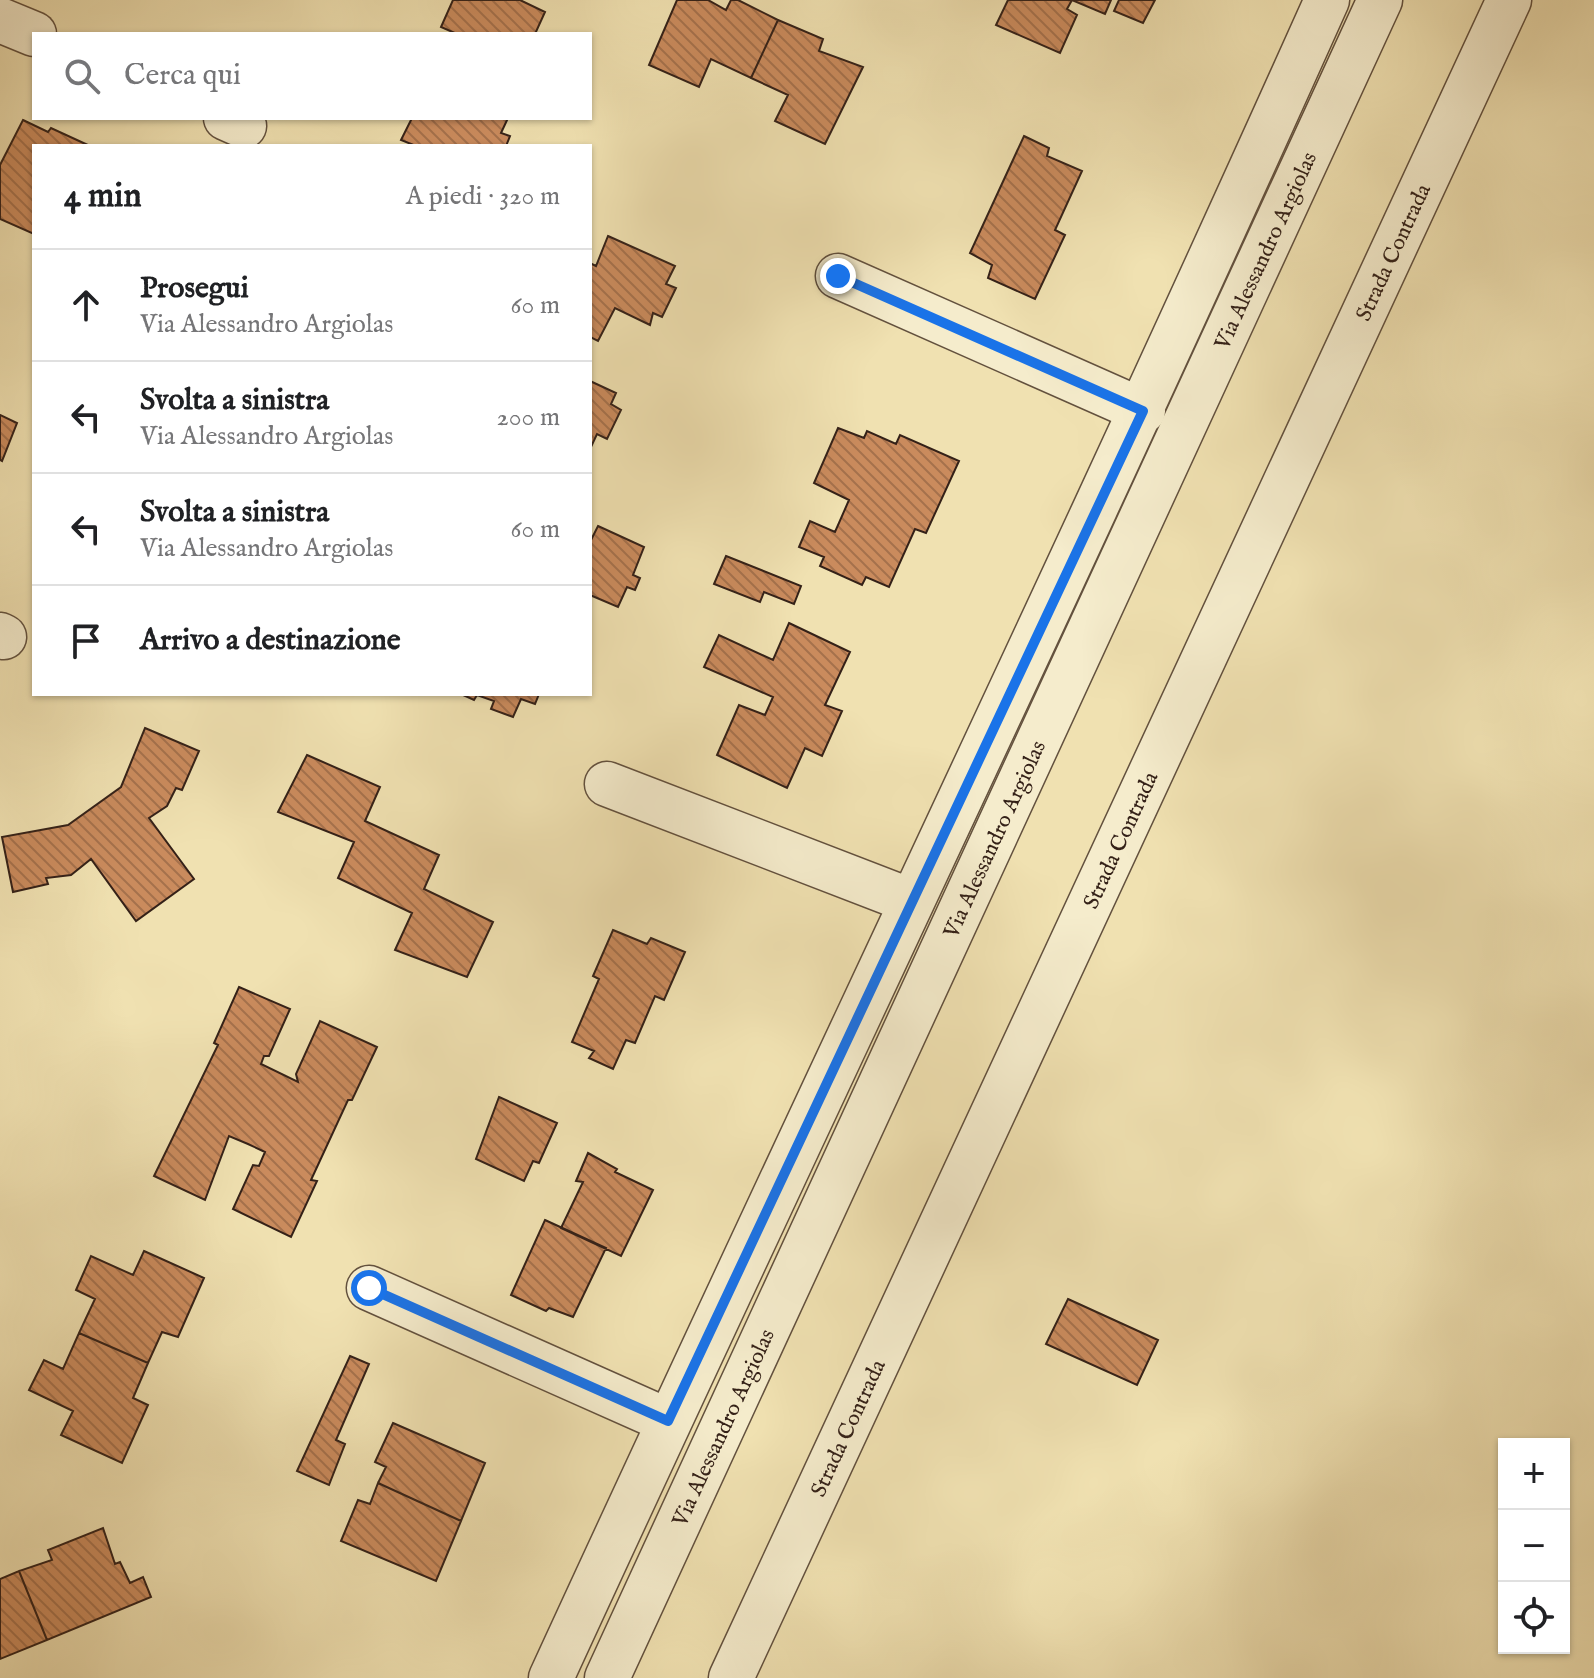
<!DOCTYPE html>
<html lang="it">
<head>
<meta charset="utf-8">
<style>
  body { margin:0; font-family:"IM FELL English",serif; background:#f2f2f2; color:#202124 }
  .controls { position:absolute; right:24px; bottom:24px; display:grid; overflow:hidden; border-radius:0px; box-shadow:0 2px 6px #0004 }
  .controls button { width:72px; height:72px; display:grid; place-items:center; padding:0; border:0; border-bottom:2px solid #e0e0e0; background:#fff; color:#202124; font:40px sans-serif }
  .stop { position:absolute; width:24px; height:24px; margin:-18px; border:6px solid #1a73e8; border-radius:50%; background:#fff }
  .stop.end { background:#1a73e8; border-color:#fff; box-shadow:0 2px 8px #0008 }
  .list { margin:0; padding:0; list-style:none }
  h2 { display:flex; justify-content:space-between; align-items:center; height:104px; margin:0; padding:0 32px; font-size:34px }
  h2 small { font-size:26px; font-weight:400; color:#757577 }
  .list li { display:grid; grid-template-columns:52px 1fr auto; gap:24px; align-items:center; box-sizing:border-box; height:112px; padding:0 32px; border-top:2px solid #e0e0e0 }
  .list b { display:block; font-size:30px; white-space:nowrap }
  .list p { margin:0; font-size:26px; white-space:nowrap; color:#757577 }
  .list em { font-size:26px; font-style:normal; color:#757577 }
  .icon { flex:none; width:44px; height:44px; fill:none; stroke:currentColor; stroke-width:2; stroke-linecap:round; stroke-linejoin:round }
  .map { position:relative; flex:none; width:1594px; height:1678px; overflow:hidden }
  .search { position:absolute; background:#fff; box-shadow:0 2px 6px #0004; left:32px; top:32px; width:560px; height:88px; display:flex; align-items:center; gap:20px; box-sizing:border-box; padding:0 28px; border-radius:0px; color:#757577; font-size:30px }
  .panel { position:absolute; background:#fff; box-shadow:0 2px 6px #0004; left:32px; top:144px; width:560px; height:552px; border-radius:0px }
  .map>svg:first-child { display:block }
  .building { fill:url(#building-back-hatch); stroke:#342118; stroke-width:2 }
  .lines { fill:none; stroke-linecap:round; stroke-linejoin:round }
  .minor-casing { stroke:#63513e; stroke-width:47 }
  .minor { stroke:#f5eccc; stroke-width:44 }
  .route { stroke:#1a73e8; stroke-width:10 }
  .labels { text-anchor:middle; stroke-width:7; stroke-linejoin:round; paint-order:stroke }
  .street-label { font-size:22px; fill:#342118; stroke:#f5eccc }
</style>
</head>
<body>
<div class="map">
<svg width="1594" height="1678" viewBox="0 0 1594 1678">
  <defs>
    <pattern id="building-back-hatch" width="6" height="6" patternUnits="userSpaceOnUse" patternTransform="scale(2)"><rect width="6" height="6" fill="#ca8b5d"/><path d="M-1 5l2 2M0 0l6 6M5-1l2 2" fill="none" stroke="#a5714c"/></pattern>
  </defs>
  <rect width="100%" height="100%" fill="#f0e1b1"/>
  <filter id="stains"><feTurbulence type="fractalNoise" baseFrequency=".0025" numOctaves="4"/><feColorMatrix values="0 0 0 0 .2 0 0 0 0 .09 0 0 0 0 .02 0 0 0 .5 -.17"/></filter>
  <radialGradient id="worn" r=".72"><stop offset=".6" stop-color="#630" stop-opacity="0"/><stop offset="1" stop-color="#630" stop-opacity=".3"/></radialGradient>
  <path class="building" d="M453 0H520L545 12 535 34H457L441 27Z
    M677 0H708L726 10 731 0H738L778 20 751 78 711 59 699 87 649 65Z
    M1008 0H1111L1105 14 1072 0 1067 9 1077 15 1060 53 996 25Z
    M1119 0H1155L1143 23 1114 11Z
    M778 20 823 39 819 51 863 67 825 144 775 121 788 95 751 78Z
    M412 118H508L501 133 510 136 506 146H416L401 140Z
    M23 120 48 132 51 128 90 146H34V234L0 219V165Z
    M1024 136 1049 148 1047 156 1082 171 1055 230 1065 235 1035 299 988 278 992 265 970 253Z
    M608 236 675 266 666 284 676 288 662 317 653 313 650 325 615 308 598 341 590 337V263L596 266Z
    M590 381 616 393 611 404 621 410 607 439 597 434 590 449Z
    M0 415 17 423 2 461 0 460Z
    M838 428 864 438 867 431 896 444 900 435 959 461 926 533 915 529 889 587 866 577 862 585 820 566 824 557 799 547 810 521 835 532 849 500 814 483Z
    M598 526 644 547 633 575 640 578 635 590 627 587 618 607 590 595V542Z
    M726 556 801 586 794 604 764 592 760 602 714 584Z
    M789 623 850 652 825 705 842 711 822 756 805 748 787 788 717 755 739 705 765 715 773 697 704 667 719 635 773 660Z
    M461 694H539L535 704 521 699 513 717 491 709 494 701 477 695 474 700Z
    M145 728 199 751 182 790 176 788 167 806 149 818 194 879 136 921 91 859 71 875 46 878 48 884 13 892 2 837 68 825 121 787Z
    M307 755 380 787 365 821 439 855 424 889 493 922 467 977 395 950 412 913 338 878 354 842 278 812Z
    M613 930 647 944 651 938 685 952 664 1000 655 996 635 1043 626 1040 613 1069 589 1058 594 1051 572 1042 599 979 593 976Z
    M239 987 290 1009 269 1056H264L261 1064 298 1082 296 1074 320 1021 377 1047 352 1100H348L311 1180 317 1181 291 1237 233 1209 253 1165 259 1166 265 1152 248 1144 229 1136 205 1200 154 1176 218 1045 214 1043Z
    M499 1097 557 1123 539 1163 533 1161 524 1181 476 1159Z
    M588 1153 617 1169 615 1172 653 1190 621 1256 561 1228 583 1182 576 1181Z
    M545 1220 606 1248 573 1317 549 1308 546 1311 511 1295Z
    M144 1251 204 1278 178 1337 162 1332 148 1363 79 1333 95 1299 76 1290 91 1256 133 1275Z
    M1068 1299 1158 1340 1137 1385 1046 1344Z
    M79 1333 148 1363 133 1398 148 1405 122 1463 61 1435 73 1411 29 1390 44 1360 63 1369Z
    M350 1356 369 1364 336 1440 345 1444 329 1485 297 1471Z
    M393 1423 485 1463 461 1521 378 1483 386 1467 375 1462Z
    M378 1483 461 1521 436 1581 341 1541 358 1500 370 1504Z
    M103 1528 115 1564 120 1562 130 1583 143 1577 151 1597 47 1640 19 1571 52 1560 48 1550Z
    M19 1571 47 1640 0 1659V1579Z"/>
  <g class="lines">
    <g class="minor-casing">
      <g id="minor">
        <path d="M0 20 34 34"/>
        <path d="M226 118 244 126"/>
        <path d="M838 276 1143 411"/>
        <path d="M0 635 4 637"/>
        <path d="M607 784 911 901"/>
        <path d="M369 1288 668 1421"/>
        <path d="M551 1678C808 1118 1075 563 1327 0"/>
        <path id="s1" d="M607 1678 1380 0"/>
        <path id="s2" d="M731 1678 1509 0"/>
      </g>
    </g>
    <use href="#minor" class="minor"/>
  </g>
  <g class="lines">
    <path class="route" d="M369 1288 668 1421 1143 411 838 276"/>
  </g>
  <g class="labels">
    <g class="street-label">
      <text dy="8" stroke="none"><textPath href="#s1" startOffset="1572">Via Alessandro Argiolas</textPath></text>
      <text dy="8" stroke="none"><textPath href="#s2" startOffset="1572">Strada Contrada</textPath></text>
      <text dy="8" stroke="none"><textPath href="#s1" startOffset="924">Via Alessandro Argiolas</textPath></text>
      <text dy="8" stroke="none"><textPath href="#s2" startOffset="924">Strada Contrada</textPath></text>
      <text dy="8" stroke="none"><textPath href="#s2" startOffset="276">Strada Contrada</textPath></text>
      <text dy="8" stroke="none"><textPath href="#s1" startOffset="276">Via Alessandro Argiolas</textPath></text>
    </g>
  </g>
  <rect width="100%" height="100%" filter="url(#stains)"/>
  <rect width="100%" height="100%" fill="url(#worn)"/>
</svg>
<div class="controls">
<button>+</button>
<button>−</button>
<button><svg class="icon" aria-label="locate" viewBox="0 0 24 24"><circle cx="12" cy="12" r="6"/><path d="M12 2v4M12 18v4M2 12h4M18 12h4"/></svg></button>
</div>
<div class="stop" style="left:369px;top:1288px"></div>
<div class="stop end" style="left:838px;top:276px"></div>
<div class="search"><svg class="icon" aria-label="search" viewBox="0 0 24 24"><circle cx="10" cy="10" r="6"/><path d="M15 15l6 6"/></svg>Cerca qui</div>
<section class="panel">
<h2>4 min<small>A piedi · 320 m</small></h2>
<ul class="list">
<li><svg class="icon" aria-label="ahead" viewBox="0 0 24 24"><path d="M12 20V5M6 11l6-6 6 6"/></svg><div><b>Prosegui</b><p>Via Alessandro Argiolas</p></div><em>60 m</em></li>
<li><svg class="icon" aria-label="left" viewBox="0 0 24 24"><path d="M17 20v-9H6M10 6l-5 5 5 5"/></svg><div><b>Svolta a sinistra</b><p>Via Alessandro Argiolas</p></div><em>200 m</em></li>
<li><svg class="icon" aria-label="left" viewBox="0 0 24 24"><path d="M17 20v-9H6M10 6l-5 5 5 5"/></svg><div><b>Svolta a sinistra</b><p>Via Alessandro Argiolas</p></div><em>60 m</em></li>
<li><svg class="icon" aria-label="arrive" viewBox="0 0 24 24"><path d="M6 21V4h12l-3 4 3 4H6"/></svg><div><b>Arrivo a destinazione</b></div></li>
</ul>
</section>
</div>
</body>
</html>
